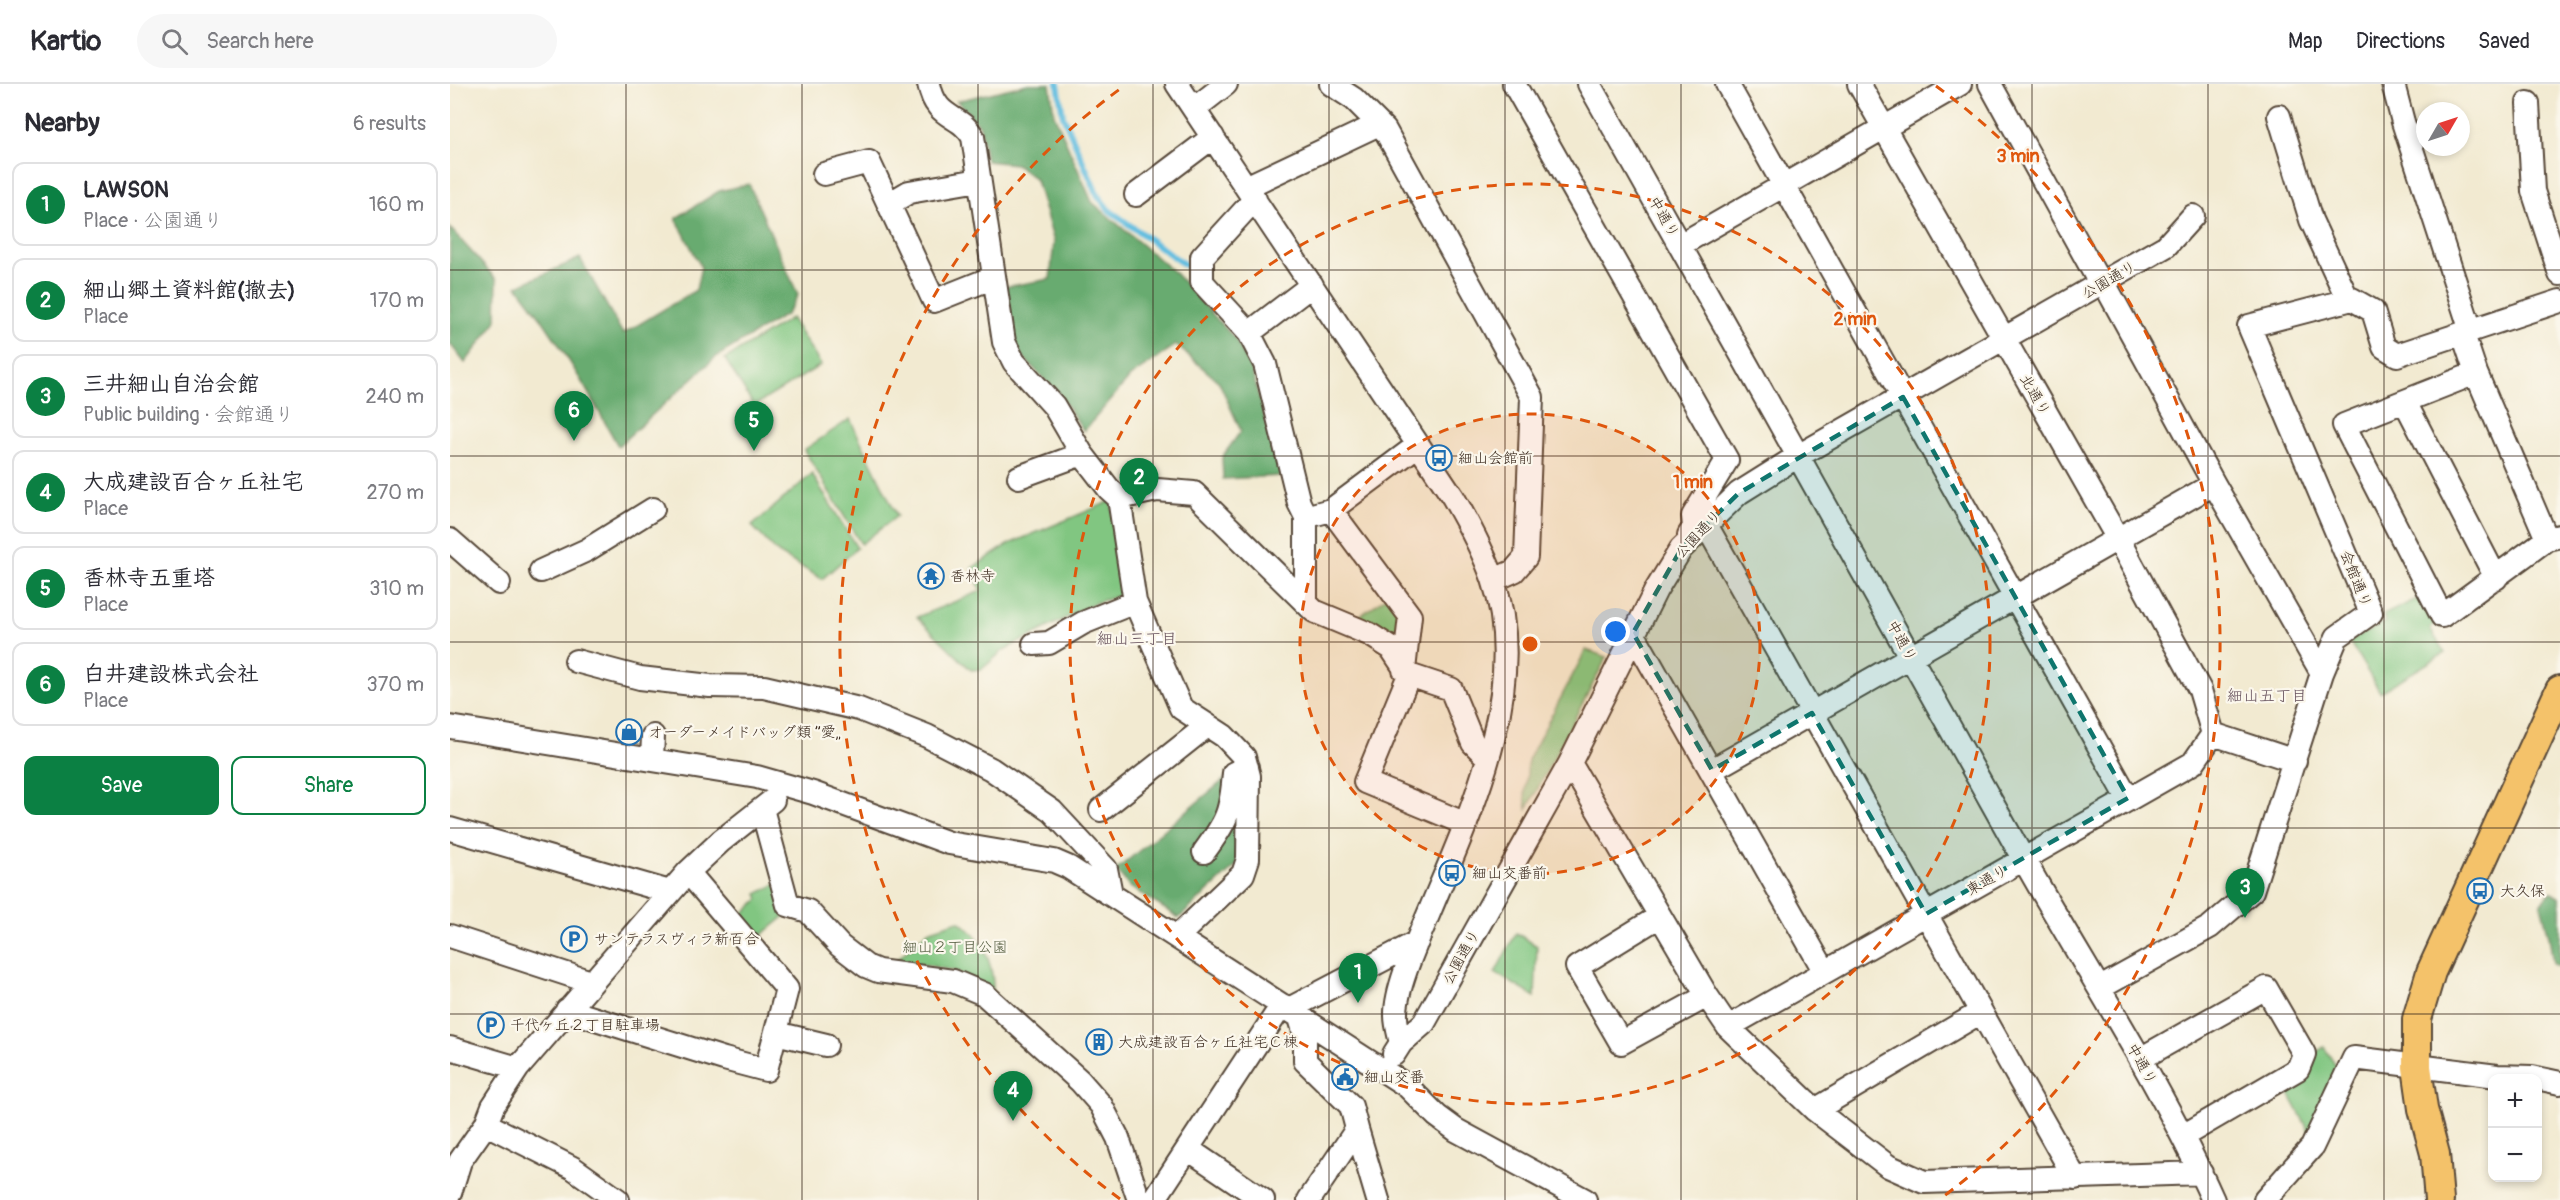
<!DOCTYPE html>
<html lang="en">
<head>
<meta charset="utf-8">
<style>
  body { margin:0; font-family:Pangolin,"Klee One",sans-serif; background:#f7f7f7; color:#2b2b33 }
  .controls { position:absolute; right:18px; bottom:18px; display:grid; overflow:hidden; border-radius:12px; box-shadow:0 3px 9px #0003 }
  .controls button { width:54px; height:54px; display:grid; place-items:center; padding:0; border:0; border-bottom:2px solid #e1e1e2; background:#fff; color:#2b2b33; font:30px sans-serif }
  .compass { position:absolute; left:1966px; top:18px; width:54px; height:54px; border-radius:50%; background:#fff; box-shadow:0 3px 9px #0003; rotate:51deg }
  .you { position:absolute; left:1166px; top:548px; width:21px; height:21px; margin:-15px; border:4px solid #fff; border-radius:50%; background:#1a73e8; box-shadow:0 0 0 9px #1a73e833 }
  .badge { display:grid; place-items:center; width:39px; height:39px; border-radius:50%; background:#0b8043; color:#fff; font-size:20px; font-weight:700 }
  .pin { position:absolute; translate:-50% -50px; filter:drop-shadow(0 2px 3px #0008) }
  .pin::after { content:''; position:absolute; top:32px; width:21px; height:18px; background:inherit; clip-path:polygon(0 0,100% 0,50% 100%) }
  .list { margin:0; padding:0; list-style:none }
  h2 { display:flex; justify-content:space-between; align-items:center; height:78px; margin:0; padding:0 24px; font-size:26px }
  h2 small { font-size:20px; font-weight:400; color:#7c7c81 }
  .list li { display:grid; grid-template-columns:39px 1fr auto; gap:18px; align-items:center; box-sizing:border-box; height:84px; margin:0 12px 12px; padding:0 12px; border:2px solid #e1e1e2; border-radius:12px }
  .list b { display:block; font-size:22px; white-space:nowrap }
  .list p { margin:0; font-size:20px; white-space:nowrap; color:#7c7c81 }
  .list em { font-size:20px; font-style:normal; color:#7c7c81 }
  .actions { display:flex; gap:12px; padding:18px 24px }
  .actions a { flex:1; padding:14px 0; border:2px solid #0b8043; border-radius:12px; text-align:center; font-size:21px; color:#0b8043 }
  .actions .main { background:#0b8043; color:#fff }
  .icon { flex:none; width:33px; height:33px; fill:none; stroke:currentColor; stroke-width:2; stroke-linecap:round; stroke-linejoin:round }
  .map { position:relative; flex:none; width:2110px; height:1116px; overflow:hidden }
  header { display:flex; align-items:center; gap:36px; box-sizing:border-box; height:84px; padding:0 30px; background:#fff; border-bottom:2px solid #e1e1e2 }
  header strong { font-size:28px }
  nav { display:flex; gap:33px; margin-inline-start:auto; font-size:21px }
  .search { width:420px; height:54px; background:#f7f7f7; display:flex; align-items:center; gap:15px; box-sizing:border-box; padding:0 21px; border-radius:33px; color:#7c7c81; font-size:22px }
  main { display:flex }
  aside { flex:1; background:#fff }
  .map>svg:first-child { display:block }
  .green { fill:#81c681; stroke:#5e7850; stroke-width:1.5 }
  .forest { fill:#68ab6f; stroke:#526a46; stroke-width:1.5 }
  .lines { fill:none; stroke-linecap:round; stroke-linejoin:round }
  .stream { stroke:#62bee0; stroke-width:6 }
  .minor-casing { stroke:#564739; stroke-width:26 }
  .major-casing { stroke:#564739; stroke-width:32 }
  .minor { stroke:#fff; stroke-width:22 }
  .major { stroke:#f4c26a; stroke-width:28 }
  .marked { fill:#0f766e; fill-opacity:0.2; stroke:#0f766e; stroke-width:4.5; stroke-dasharray:12 8; stroke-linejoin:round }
  .grid { fill:none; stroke:#3b2a1e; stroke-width:1.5; stroke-opacity:0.55 }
  .ring { fill:none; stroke:#df570d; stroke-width:3; stroke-dasharray:10 8 }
  .labels { text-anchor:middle; stroke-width:4.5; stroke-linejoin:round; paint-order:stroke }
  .street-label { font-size:15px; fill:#3b2a1e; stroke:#fbf7ec }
  .poi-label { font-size:15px; fill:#3b2a1e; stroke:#fbf7ec; text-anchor:start }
  .park-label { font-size:15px; fill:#50593c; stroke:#fbf7ec }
  .neighbourhood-label { font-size:16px; fill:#67525d; stroke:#fbf7ec }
  .centre { fill:#df570d; stroke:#fbf7ec; stroke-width:3 }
  .ring-label { font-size:18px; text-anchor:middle; font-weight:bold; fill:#df570d; stroke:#fbf7ec; stroke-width:4.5; stroke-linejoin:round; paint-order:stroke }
</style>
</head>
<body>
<header>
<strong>Kartio</strong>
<div class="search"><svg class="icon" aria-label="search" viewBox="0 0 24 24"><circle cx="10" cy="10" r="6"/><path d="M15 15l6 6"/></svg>Search here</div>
<nav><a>Map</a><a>Directions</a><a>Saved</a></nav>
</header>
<main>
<aside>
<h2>Nearby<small>6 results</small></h2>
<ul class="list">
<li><span class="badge">1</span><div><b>LAWSON</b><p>Place · 公園通り</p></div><em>160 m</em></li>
<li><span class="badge">2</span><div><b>細山郷土資料館(撤去)</b><p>Place</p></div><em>170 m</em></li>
<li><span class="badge">3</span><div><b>三井細山自治会館</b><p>Public building · 会館通り</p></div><em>240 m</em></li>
<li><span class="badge">4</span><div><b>大成建設百合ヶ丘社宅</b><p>Place</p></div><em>270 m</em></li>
<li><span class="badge">5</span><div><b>香林寺五重塔</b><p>Place</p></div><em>310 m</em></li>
<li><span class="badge">6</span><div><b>白井建設株式会社</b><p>Place</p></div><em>370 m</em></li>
</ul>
<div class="actions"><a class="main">Save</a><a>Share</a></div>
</aside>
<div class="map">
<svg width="2110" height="1116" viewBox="0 0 2110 1116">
  <rect width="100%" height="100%" fill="#fbf7ec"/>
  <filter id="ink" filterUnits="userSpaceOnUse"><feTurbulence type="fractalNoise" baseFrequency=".0167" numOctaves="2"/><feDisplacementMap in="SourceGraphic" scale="12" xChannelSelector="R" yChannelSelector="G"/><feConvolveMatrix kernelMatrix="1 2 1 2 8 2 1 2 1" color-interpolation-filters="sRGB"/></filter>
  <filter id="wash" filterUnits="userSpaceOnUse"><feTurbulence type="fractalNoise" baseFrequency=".008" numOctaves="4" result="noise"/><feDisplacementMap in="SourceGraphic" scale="24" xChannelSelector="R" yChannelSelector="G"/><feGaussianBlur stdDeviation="1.35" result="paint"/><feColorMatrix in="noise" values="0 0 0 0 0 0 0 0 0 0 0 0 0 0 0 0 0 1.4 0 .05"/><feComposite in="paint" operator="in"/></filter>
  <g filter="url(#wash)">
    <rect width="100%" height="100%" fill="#f2ead1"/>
    <path class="green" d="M341 234 371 281 304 322 275 275Z
      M400 335 447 432 411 460 354 366Z
      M362 390 407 464 372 495 328 469 302 442Z
      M661 417 674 506 668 512 645 519 554 566 532 585 521 586 467 533 531 507 522 484 559 460Z
      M937 512 953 534 949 556 903 537Z
      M1971 513 1985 538 1980 545 1995 569 1930 608 1899 557 1936 538 1933 531Z
      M1136 566 1157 573 1077 725 1075 711 1078 676Z
      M326 800 340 828 306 856 287 835 309 815 307 810Z
      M508 837C531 851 544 879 543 906L504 887 477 881 443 879 478 847Z
      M1066 849 1087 862 1085 913 1045 889Z
      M1874 963 1891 990 1860 1049 1836 1004 1857 991 1863 976 1862 971Z"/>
    <path class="forest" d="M578 0H600L604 30 642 118 726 190 786 256 802 288 831 392 773 395 772 373 791 347 769 298 726 261 680 293 634 347 610 312 571 271 561 251 554 203 600 195 604 158 586 96 566 80 536 77 530 42 507 17Z
      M299 100 348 211 337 230 266 273 168 362C138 307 106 251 67 202L130 174 173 250 246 206 251 183 226 134 269 107Z
      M0 144 47 196 46 238 15 279 0 260Z
      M781 690H790L787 781 729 834 680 803 666 786Z
      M2100 808 2110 814V883L2103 880 2099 852 2091 821Z"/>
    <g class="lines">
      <path class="stream" d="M608 0 613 32 648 112 659 126 735 181"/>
    </g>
  </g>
  <g filter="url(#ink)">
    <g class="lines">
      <g class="minor-casing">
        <path id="minor" d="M479 0C486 37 510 29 523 53L554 258 564 278 604 322 632 370 659 405 669 414 685 518 731 624 774 652 794 673 799 692 798 775 793 790 727 853
          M727 0 1003 413C1018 439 1033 466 1043 495 1080 602 1022 726 981 824 970 851 945 903 946 932 946 941 949 950 951 959L944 970
          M881 0 904 15 935 46 1082 313 1076 473 1064 487 1044 496
          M1064 0 1277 376 1243 432 1244 443 1239 451
          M1139 0C1280 250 1420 500 1560 751 1627 873 1706 989 1763 1116
          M1277 0 1678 714
          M1540 0 1651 201
          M1943 0 1953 38 2021 247
          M2078 19 2083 107 2110 190
          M744 25 776 0
          M1829 32 1861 136 1898 216
          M374 90 419 78 484 217 544 193
          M796 103 929 40
          M686 111 763 53
          M805 115 752 173V198L799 249 815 280 849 419 856 433V518
          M439 120 459 108 529 96
          M1230 161 1510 0
          M1654 199 1764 400 1872 589
          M799 249 862 201
          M2013 250 2026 289 2097 455
          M2026 289 1894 341 1992 532 2097 455 2110 452
          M1955 318 2046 494
          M569 393 632 370
          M669 414 707 406 744 409 864 527 919 550 941 564 959 591 1001 605 1023 659 1037 673
          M881 426 960 532 954 586
          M866 430 881 426 968 361
          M1255 439 1625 1094
          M0 456 49 499
          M91 487 137 466 203 425
          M1183 549 1375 888
          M584 560 599 559 633 539 685 518
          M126 577 190 594 260 602 314 603 409 625 477 652 541 685 602 727 656 785 661 810
          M959 591 915 698 1016 740
          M0 643 307 693 363 709 499 759 604 777 618 783 957 1002 987 1032 1006 1046 1135 1116
          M1763 650 1845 677
          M202 675 203 652
          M1120 679 1257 912 1278 943 1365 1026 1438 1082 1474 1098 1751 1089
          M1262 686 1764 400
          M312 725 338 821 358 827 390 862 416 882 428 887 503 897 534 910 630 997 651 1021 668 1054 689 1116
          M651 726 757 642
          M0 745 220 808
          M754 768C777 737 781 728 784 689L797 683
          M1210 832 1127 883 1171 959 1257 912
          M0 852 141 898
          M1650 904 1760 843 1802 807 1872 589 1887 553 1921 529 1799 242 1902 215 1923 227 1934 263 1947 271 2110 217
          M839 925 967 858
          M117 926 274 975 316 986 337 905 238 788
          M849 931 855 950V977L901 1022 907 1045 859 1116
          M1278 943 1743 679 1763 650 1750 606 1668 455 1409 0
          M326 949 376 961
          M951 959 974 939 1120 679 1206 506 1231 465 1289 409 1348 372 1716 162 1743 132
          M0 964 68 984
          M1690 975 1816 904 1853 968 1854 970 1848 985 1733 1052
          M1365 1026 1531 928
          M36 1040 123 1084 168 1116
          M907 1045 928 1116
          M738 1065 813 1116
          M0 1109 10 1077 36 1040 43 1022 68 984 238 788 271 757 323 716
          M704 1116 832 921
          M1815 1116 1862 1063 1904 974 2047 992 2082 993 2110 999"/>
      </g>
      <g class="major-casing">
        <path id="major" d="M1989 1116 1985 1070 1973 1025 1967 983V935L1981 888 2110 606"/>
      </g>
      <use href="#minor" class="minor"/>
      <use href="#major" class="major"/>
    </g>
  </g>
  <path class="marked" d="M1453 313 1678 714 1476 830 1362 629 1262 686 1183 549 1231 465 1289 409Z"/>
  <path class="grid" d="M176 0V1116M352 0V1116M528 0V1116M703 0V1116M879 0V1116M1055 0V1116M1231 0V1116M1407 0V1116M1582 0V1116M1758 0V1116M1934 0V1116M0 186H2110M0 372H2110M0 558H2110M0 744H2110M0 930H2110"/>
  <circle cx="1080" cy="560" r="230" fill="#df570d" fill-opacity=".12"/>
  <g class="ring">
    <circle cx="1080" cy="560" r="230"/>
    <circle cx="1080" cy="560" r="460"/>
    <path d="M670 1115A690 690 0 0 1 674 2M1486 2A690 690 0 0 1 1490 1115"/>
  </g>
  <defs>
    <g id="bus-ring" transform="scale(1.35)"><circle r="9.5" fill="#fbf7ec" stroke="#1f6fb2" stroke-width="1.5"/><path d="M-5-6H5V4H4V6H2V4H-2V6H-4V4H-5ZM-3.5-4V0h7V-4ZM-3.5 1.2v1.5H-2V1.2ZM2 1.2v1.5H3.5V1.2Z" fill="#1f6fb2"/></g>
    <g id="temple-ring" transform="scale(1.35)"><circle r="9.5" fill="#fbf7ec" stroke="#1f6fb2" stroke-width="1.5"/><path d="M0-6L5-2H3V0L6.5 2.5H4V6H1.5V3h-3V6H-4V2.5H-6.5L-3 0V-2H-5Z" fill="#1f6fb2"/></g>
    <g id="shop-ring" transform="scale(1.35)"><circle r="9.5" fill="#fbf7ec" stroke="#1f6fb2" stroke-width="1.5"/><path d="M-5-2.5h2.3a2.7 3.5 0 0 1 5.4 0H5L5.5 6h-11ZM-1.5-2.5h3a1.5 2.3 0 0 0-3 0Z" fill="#1f6fb2"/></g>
    <g id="parking-ring" transform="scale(1.35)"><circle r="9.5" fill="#fbf7ec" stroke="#1f6fb2" stroke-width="1.5"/><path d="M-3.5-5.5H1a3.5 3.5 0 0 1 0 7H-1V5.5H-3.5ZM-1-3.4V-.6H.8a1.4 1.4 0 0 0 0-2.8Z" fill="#1f6fb2"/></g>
    <g id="building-ring" transform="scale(1.35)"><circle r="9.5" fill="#fbf7ec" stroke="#1f6fb2" stroke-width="1.5"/><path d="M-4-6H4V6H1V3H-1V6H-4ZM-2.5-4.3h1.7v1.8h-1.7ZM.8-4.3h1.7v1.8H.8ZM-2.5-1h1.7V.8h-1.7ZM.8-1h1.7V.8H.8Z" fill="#1f6fb2"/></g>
    <g id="civic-ring" transform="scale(1.35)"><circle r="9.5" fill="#fbf7ec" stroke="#1f6fb2" stroke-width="1.5"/><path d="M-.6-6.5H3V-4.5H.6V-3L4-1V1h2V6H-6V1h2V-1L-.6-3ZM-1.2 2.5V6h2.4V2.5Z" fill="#1f6fb2"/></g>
  </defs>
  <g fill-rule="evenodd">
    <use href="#bus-ring" x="989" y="374"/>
    <use href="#temple-ring" x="481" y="492"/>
    <use href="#shop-ring" x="179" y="648"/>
    <use href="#bus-ring" x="1002" y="789"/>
    <use href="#bus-ring" x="2030" y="807"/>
    <use href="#parking-ring" x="124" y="855"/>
    <use href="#parking-ring" x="41" y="941"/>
    <use href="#building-ring" x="649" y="958"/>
    <use href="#civic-ring" x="895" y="993"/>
  </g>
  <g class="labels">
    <g class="street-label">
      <text transform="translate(1214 133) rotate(60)" y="5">中通り</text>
      <text transform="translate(1659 196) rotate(-30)" y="5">公園通り</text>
      <text transform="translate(1585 311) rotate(60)" y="5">北通り</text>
      <text transform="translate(1248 450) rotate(-47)" y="5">公園通り</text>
      <text transform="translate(1906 495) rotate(68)" y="5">会館通り</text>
      <text transform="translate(1452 557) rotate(61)" y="5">中通り</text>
      <text transform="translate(1537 796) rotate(-30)" y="5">東通り</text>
      <text transform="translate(1011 873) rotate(-61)" y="5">公園通り</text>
      <text transform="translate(1692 980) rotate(61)" y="5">中通り</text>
    </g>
    <g class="poi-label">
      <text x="1008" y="379">細山会館前</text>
      <text x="500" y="497">香林寺</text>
      <text x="198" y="653">オーダーメイドバッグ類 ”愛„</text>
      <text x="1022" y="794">細山交番前</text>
      <text x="2050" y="812">大久保</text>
      <text x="144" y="860">サンテラスヴィラ新百合</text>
      <text x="60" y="946">千代ヶ丘２丁目駐車場</text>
      <text x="668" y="963">大成建設百合ヶ丘社宅Ｃ棟</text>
      <text x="914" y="998">細山交番</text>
    </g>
    <g class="park-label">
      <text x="505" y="868">細山２丁目公園</text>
    </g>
    <g class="neighbourhood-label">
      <text x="687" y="560">細山三丁目</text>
      <text x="1817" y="617">細山五丁目</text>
    </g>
  </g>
  <circle cx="1080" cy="560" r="9" class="centre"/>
  <g class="ring-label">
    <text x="1568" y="78">3 min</text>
    <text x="1405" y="241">2 min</text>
    <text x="1243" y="404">1 min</text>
  </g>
</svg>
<div class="controls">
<button>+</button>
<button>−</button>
</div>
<svg class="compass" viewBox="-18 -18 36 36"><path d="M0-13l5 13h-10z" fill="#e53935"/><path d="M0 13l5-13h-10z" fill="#7c7c81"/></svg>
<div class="you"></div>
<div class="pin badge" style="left:908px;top:919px">1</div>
<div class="pin badge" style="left:689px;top:424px">2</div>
<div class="pin badge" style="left:1795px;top:834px">3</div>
<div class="pin badge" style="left:563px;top:1037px">4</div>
<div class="pin badge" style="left:304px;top:367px">5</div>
<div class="pin badge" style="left:124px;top:357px">6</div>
</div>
</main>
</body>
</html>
